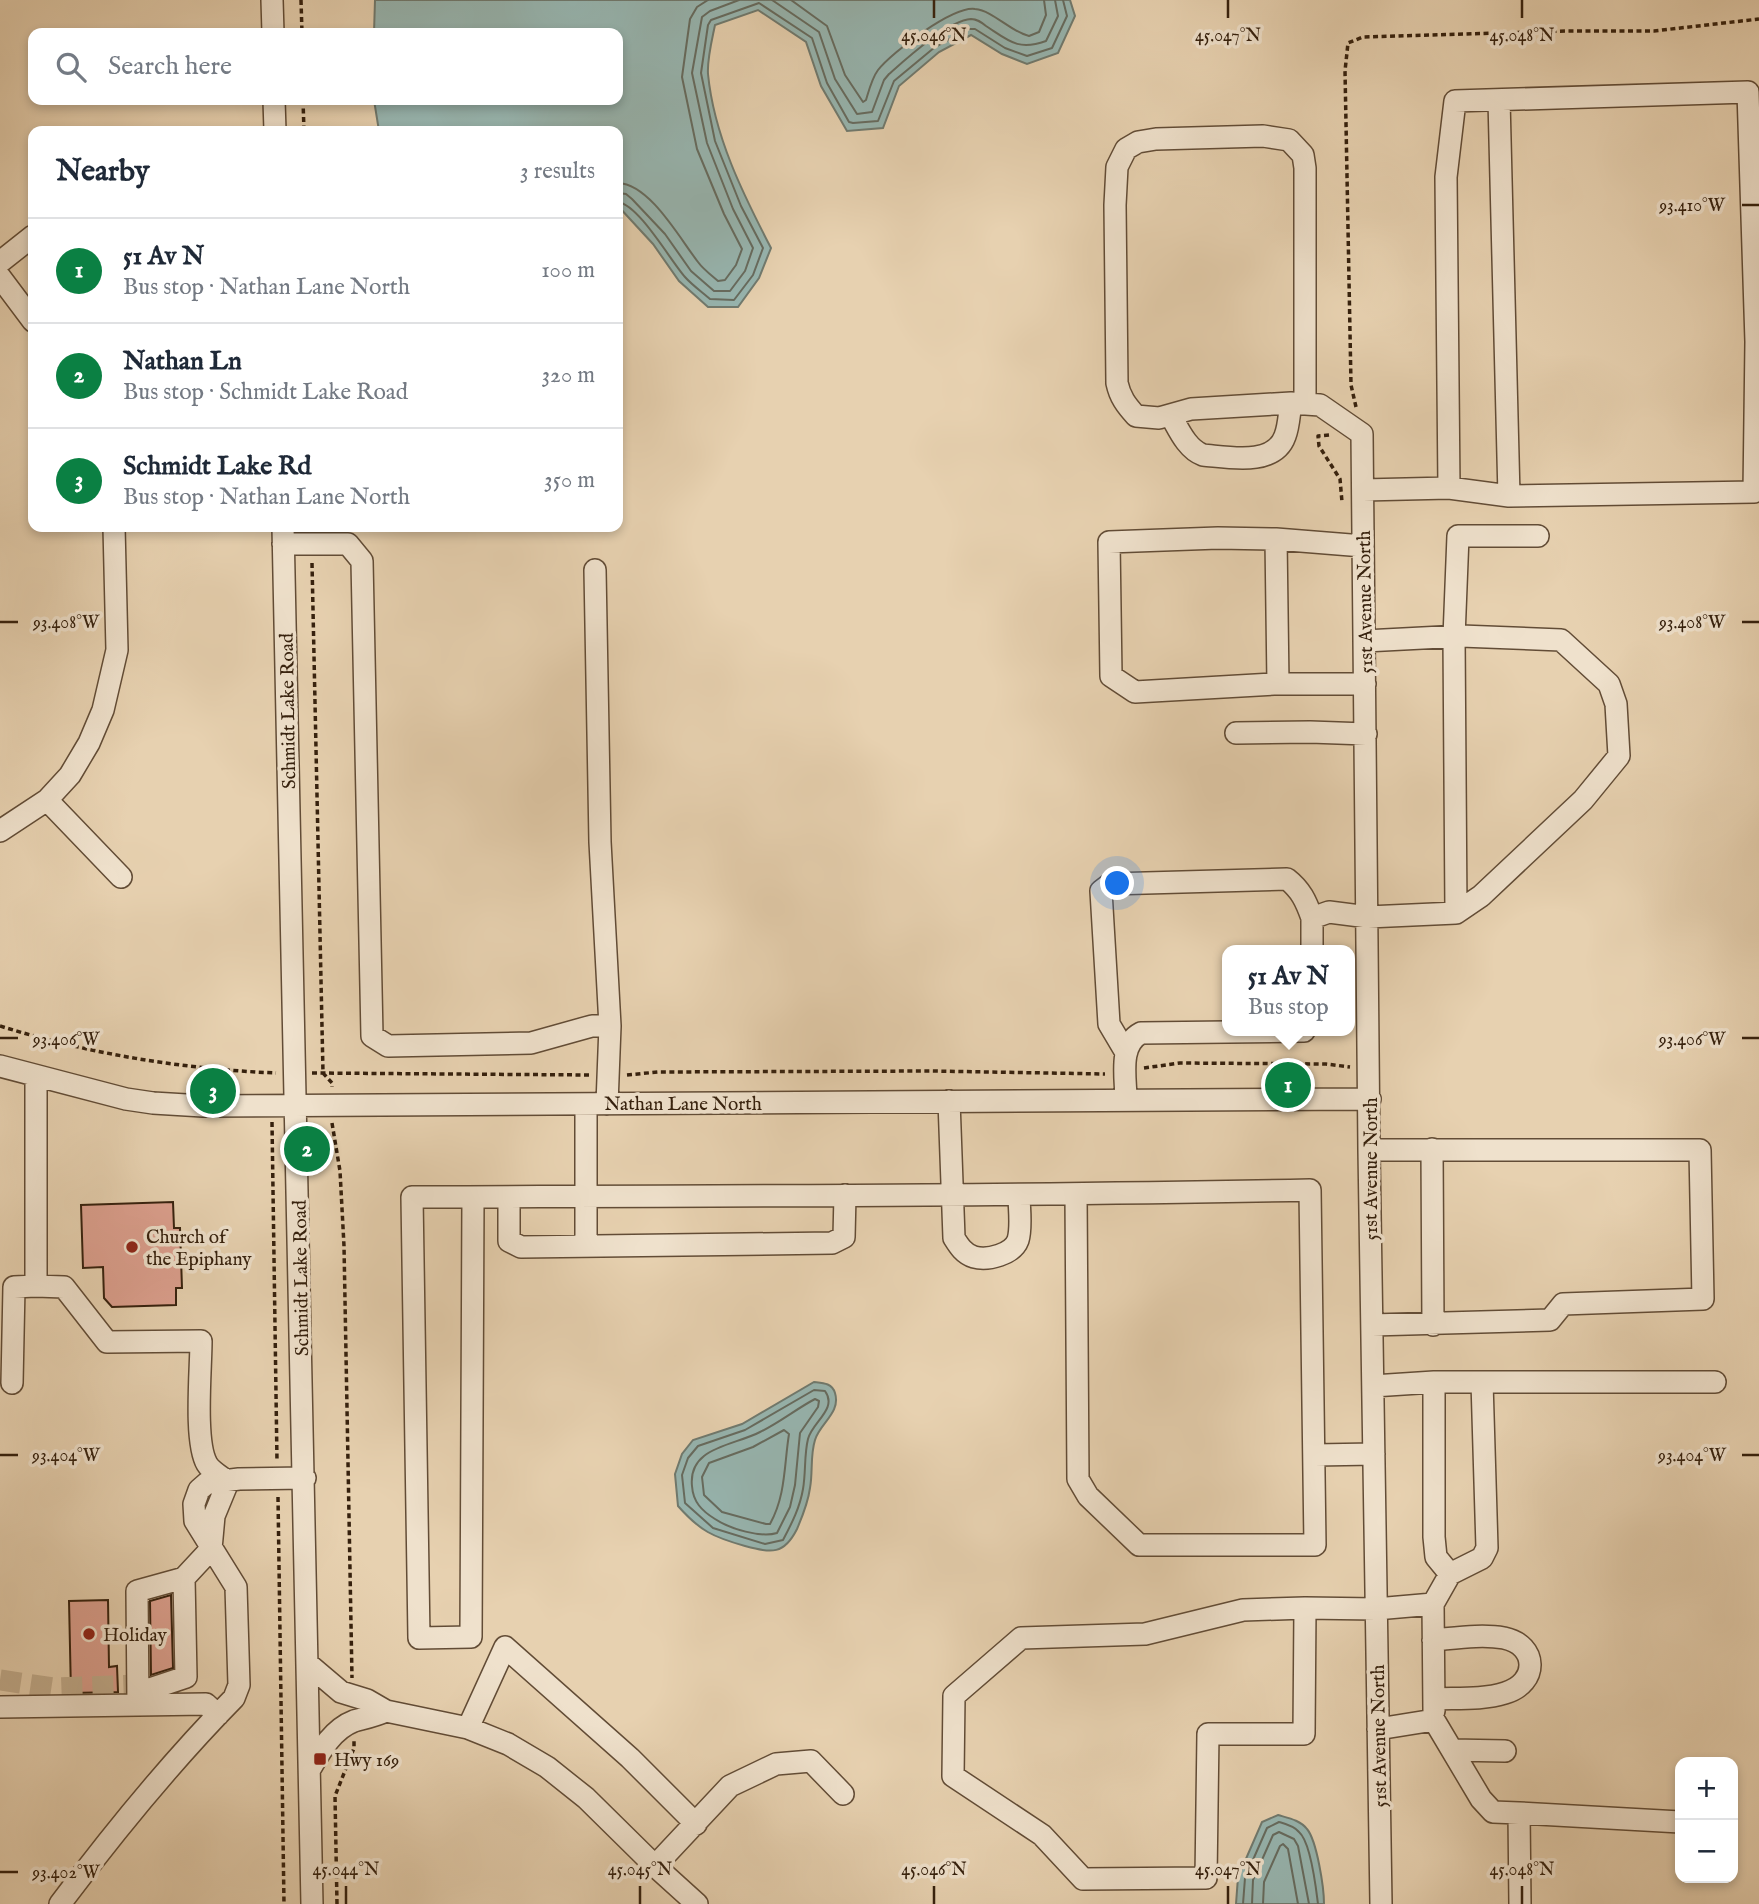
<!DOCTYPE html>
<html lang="en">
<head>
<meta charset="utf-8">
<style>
  body { margin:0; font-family:"IM FELL English",serif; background:#f6f6f7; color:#1f2937 }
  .controls { position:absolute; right:21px; bottom:21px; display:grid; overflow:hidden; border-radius:14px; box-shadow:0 4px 10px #0003 }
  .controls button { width:63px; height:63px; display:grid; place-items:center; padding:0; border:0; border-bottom:2px solid #e0e1e3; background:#fff; color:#1f2937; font:35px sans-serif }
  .you { position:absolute; left:1118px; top:884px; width:24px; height:24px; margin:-18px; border:5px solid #fff; border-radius:50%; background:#1a73e8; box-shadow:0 0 0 10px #1a73e833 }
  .badge { display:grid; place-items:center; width:46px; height:46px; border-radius:50%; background:#0b8043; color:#fff; font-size:23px; font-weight:700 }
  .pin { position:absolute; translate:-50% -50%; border:4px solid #fff; box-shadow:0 2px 7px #0006 }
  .popup { position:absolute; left:1222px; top:945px; width:133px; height:91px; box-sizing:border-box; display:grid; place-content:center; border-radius:14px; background:#fff; filter:drop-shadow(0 2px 5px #0005); font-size:23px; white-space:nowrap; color:#747a83 }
  .popup b { font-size:26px; color:#1f2937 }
  .popup::after { content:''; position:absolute; left:50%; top:100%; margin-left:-14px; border:14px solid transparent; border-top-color:#fff }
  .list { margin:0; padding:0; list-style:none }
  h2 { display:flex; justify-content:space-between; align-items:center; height:91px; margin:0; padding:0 28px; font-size:30px }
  h2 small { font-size:23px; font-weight:400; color:#747a83 }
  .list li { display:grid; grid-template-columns:46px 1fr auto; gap:21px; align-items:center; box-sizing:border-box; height:105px; padding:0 28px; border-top:2px solid #e0e1e3 }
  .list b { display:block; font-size:26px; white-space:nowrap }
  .list p { margin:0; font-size:23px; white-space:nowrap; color:#747a83 }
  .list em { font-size:23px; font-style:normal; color:#747a83 }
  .icon { flex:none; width:38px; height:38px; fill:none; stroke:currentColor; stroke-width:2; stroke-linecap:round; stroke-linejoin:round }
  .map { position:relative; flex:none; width:1759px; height:1904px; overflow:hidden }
  .search { position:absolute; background:#fff; box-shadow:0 4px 10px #0003; left:28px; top:28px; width:595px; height:77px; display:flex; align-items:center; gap:18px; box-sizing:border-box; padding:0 24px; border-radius:14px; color:#747a83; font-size:26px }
  .panel { position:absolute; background:#fff; box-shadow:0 4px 10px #0003; left:28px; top:126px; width:595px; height:406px; border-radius:14px }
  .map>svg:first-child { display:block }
  .water { fill:#97b6b1; stroke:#707a6f; stroke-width:2 }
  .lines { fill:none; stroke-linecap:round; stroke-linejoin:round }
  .shore { stroke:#666b5f; stroke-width:2 }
  .building { fill:#dda08f; stroke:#35200d; stroke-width:2 }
  .minor-tunnel { stroke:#c3ae8f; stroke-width:21; stroke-dasharray:21 10; stroke-linecap:butt }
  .minor-casing { stroke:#624c36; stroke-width:24 }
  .path { stroke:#35200d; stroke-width:3.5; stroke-dasharray:5 3.5; stroke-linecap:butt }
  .minor { stroke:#efe1cc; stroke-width:21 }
  .ticks { fill:none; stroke:#35200d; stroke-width:2.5 }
  .poi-dot { fill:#8f2418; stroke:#efe1cc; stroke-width:2.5 }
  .labels { text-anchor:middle; stroke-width:7; stroke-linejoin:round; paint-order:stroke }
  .street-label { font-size:19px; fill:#35200d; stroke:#efe1cc }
  .poi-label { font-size:19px; fill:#35200d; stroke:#efe1cc; text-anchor:start }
  .ticks-label { font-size:18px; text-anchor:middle; fill:#35200d; stroke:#efe1cc; stroke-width:7; stroke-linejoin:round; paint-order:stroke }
</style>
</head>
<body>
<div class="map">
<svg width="1759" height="1904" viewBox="0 0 1759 1904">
  <rect width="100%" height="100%" fill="#e7d1b0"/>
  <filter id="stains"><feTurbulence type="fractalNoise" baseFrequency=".00286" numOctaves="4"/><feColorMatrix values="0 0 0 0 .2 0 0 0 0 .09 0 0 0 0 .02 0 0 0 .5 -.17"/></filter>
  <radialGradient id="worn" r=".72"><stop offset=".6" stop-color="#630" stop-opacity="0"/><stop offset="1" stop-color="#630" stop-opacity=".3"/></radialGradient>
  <path class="water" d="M375 0H1070L1075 16 1058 53 1027 64 1002 54 971 35 939 52 899 86 883 128 847 131 821 86 806 42 758 10 715 25C712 40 707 59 708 74 714 136 743 194 771 248L759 278 738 307H708L679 281 653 244 618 206V131H379L374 100H618V33H374Z
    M814 1382C823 1383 832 1383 835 1393 841 1413 820 1423 815 1440 810 1456 813 1472 810 1488 808 1503 803 1515 797 1529 784 1555 772 1553 745 1546 713 1537 700 1531 678 1506L675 1474 682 1454 693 1440 742 1424Z
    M1278 1815C1288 1818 1300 1820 1307 1829 1317 1841 1324 1888 1324 1904H1236L1238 1877 1262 1822Z"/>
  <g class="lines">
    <path class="shore" d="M772 0 819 32 835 79 857 114 872 112 884 80 889 74C906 59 949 20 971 19 977 19 981 22 986 26 1009 41 1018 51 1046 41L1058 16 1055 0
      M791 0 827 26 845 75 863 102 866 100C869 90 872 78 878 70 892 52 953 6 975 9 994 11 1009 31 1029 36L1039 32 1046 15 1044 0
      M618 183C650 184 680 239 698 262 703 269 711 275 718 281L725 280 736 265 742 249 724 214 697 149 682 77 690 19 697 7 708 0
      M618 193 626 194 632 199 665 234 691 271 714 291H730L745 271 753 248 733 209 707 143 692 73 702 17 710 11 739 0
      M618 202C639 205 670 260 685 277 692 285 702 292 710 299L734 300 753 275 763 248 741 206 715 141 701 73 708 25 711 20 759 3 812 38 827 83 849 122 853 123 878 121 894 81 935 47 968 29H975L1005 48 1027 56 1052 48 1067 16 1063 0
      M814 1390 825 1391C838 1409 812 1422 808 1439 804 1455 806 1472 803 1489 800 1507 792 1523 783 1540L765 1544 713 1528 685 1503 682 1475 688 1458 698 1446 745 1430Z
      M815 1399 819 1401 818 1407 800 1433 795 1485 790 1507 777 1533C761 1538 730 1529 715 1519 702 1511 693 1502 692 1486 688 1447 733 1446 760 1432 779 1423 796 1409 815 1399Z
      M784 1430 789 1434C784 1465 786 1495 770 1524H766L722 1512 704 1495 702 1477 709 1463 753 1447Z
      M1243 1904 1245 1878 1267 1828 1279 1822C1286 1824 1294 1826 1299 1832 1311 1842 1316 1888 1318 1904
      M1252 1904 1253 1880 1273 1835 1279 1832 1294 1839 1298 1846 1309 1904
      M1263 1904 1264 1882 1280 1846 1283 1844 1288 1849 1298 1904"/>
  </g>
  <path class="building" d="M173 1202 174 1228H180L182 1288H176V1305L112 1307 104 1298 103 1267 83 1268 81 1205Z
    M171 1595 173 1668 151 1675 150 1601Z
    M108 1600 109 1667 117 1666 118 1692 71 1693 69 1601Z"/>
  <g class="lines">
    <path class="minor-tunnel" d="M0 1680 54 1688 138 1685"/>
    <g class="minor-casing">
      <path id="minor" d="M272 0 273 33
        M274 100 275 131
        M1499 100 1509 496
        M0 262 33 236
        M0 277 33 321
        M1305 404V168L1303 155 1289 140 1263 136 1156 139 1138 142 1126 149 1117 167 1115 205 1117 383C1120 397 1126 405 1136 416L1159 418 1191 409 1291 403 1320 405 1362 434 1369 1150 1381 1904
        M1171 416C1179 430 1187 449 1203 455 1228 457 1274 467 1285 436 1289 426 1289 414 1291 403
        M1363 490 1449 488 1509 496 1754 492 1756 342 1748 92 1455 101 1446 177 1449 488
        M283 527 312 1904
        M1276 539 1278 684
        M283 544H348L362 561 372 1036 388 1046 531 1043 592 1026H610
        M1363 546 1276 539 1218 538 1109 542 1111 676 1135 692 1274 684H1365
        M595 570 600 842 610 1026 607 1104
        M1236 733 1310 732 1366 734
        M47 800 121 877
        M0 831 47 800 70 775 89 743 103 710 117 650 114 527
        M1456 913 1454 637 1458 536H1538
        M1312 950V918L1329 912 1368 917 1456 913 1481 896 1583 800 1619 756 1616 704 1609 684 1561 640 1461 636 1365 641
        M1125 1051 1109 1024 1101 891 1110 884 1287 879C1301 890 1306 901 1312 918
        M0 1066 126 1099 153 1103 203 1106 1370 1099
        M36 1076V1286L64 1287 107 1342 201 1341C201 1369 194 1442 207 1464 211 1471 222 1477 228 1482
        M1126 1100C1126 1078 1118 1045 1141 1033L1304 1031
        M949 1101 954 1238C959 1246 964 1254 974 1257 988 1261 1013 1254 1018 1240 1022 1227 1019 1208 1019 1195
        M1432 1149 1433 1325
        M1369 1150H1700L1703 1299 1563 1304 1550 1320 1372 1325
        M473 1197 471 1637 419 1638 412 1197C711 1196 1011 1196 1310 1190L1315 1545H1139L1088 1496 1078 1479 1076 1195
        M509 1197V1241L521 1247 832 1243 844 1237 845 1195
        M586 1246V1104
        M1434 1382V1537L1436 1557 1450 1574
        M12 1383 14 1287 36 1286
        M1373 1386 1434 1382H1715
        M1315 1455 1374 1454
        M1433 1604 1434 1711
        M1305 1608 1304 1734H1208L1206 1878 1083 1879 1042 1835 953 1776 954 1696 1021 1638 1145 1634 1243 1610 1305 1608 1376 1609 1433 1604 1450 1574 1482 1558 1487 1548 1482 1382
        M1433 1640C1456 1638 1482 1634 1504 1638 1538 1645 1539 1683 1505 1693 1483 1700 1457 1698 1434 1699
        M308 1664 341 1692 367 1700 386 1711 468 1728 508 1744 547 1767 586 1798 655 1866 697 1904
        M138 1693 186 1677 184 1578
        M138 1705 206 1704 218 1715
        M0 1707 138 1705 137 1591 184 1578 211 1549 214 1516 228 1482
        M468 1728 505 1647 630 1758 696 1824
        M1378 1729 1434 1720 1481 1799 1493 1812 1519 1813 1520 1904
        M1452 1750 1505 1751
        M310 1769C321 1750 333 1729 354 1721 365 1718 375 1716 386 1711
        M1519 1813 1680 1822
        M655 1866 730 1786 776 1764 811 1761 843 1794
        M60 1904C114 1832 170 1763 234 1698L239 1685 236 1587 195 1521 194 1504 199 1490 207 1483 239 1479 305 1478"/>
    </g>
    <path class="path" d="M301 0 302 33
      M303 100 304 131
      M1356 407 1351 385 1345 71 1348 43 1363 37 1565 31H1654L1759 19
      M1329 435 1318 436 1319 446 1340 479 1342 502
      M312 563 323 1073 332 1083V1087
      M0 1026C90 1054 182 1069 276 1073
      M1144 1068 1180 1063 1326 1064 1350 1067
      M312 1073 591 1075
      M627 1075 658 1072 932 1071 1105 1074
      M272 1122 277 1461
      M332 1123 340 1171 344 1246 352 1678
      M278 1497 284 1904
      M337 1904 335 1796 354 1748V1741"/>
    <use href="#minor" class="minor"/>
  </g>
  <path class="ticks" d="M934 0V18M1228 0V18M1522 0V18M1742 205H1759M0 622H18M1742 622H1759M0 1038H18M1742 1038H1759M0 1455H18M1742 1455H1759M0 1872H18M346 1886V1904M640 1886V1904M934 1886V1904M1228 1886V1904M1522 1886V1904"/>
  <g class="poi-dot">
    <circle cx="132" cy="1247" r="7"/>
    <circle cx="89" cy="1634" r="7"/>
    <rect x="313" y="1752" width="14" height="14" rx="3.5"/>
  </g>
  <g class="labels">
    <g class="street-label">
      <text transform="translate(1364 602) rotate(-91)" y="7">51st Avenue North</text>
      <text transform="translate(287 711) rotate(-91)" y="7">Schmidt Lake Road</text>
      <text x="683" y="1110">Nathan Lane North</text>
      <text transform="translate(1370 1169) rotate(-90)" y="7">51st Avenue North</text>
      <text transform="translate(300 1278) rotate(-91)" y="7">Schmidt Lake Road</text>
      <text transform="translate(1378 1736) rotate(-91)" y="7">51st Avenue North</text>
    </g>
    <g class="poi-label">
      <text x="146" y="1243">Church of<tspan x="146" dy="22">the Epiphany</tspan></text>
      <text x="103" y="1641">Holiday</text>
      <text x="334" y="1766">Hwy 169</text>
    </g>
  </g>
  <g class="ticks-label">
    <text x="934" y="41">45.046°N</text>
    <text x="1228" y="41">45.047°N</text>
    <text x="1522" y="41">45.048°N</text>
    <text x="1692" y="211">93.410°W</text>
    <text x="1692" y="628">93.408°W</text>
    <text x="66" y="628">93.408°W</text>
    <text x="1692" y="1045">93.406°W</text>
    <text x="66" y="1045">93.406°W</text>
    <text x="1692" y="1461">93.404°W</text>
    <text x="66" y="1461">93.404°W</text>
    <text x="346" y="1875">45.044°N</text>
    <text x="640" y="1875">45.045°N</text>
    <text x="934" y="1875">45.046°N</text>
    <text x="1228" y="1875">45.047°N</text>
    <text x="1522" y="1875">45.048°N</text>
    <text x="66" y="1878">93.402°W</text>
  </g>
  <rect width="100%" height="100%" filter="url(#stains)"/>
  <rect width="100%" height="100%" fill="url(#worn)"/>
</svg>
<div class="controls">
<button>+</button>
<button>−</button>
</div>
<div class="you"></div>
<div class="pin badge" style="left:1288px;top:1085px">1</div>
<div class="popup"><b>51 Av N</b>Bus stop</div>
<div class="pin badge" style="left:307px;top:1149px">2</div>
<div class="pin badge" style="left:213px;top:1091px">3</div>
<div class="search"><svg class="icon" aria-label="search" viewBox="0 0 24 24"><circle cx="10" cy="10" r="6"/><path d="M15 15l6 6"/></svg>Search here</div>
<section class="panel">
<h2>Nearby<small>3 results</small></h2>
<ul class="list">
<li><span class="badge">1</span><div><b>51 Av N</b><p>Bus stop · Nathan Lane North</p></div><em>100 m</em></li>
<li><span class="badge">2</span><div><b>Nathan Ln</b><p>Bus stop · Schmidt Lake Road</p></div><em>320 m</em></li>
<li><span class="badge">3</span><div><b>Schmidt Lake Rd</b><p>Bus stop · Nathan Lane North</p></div><em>350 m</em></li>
</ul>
</section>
</div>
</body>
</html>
